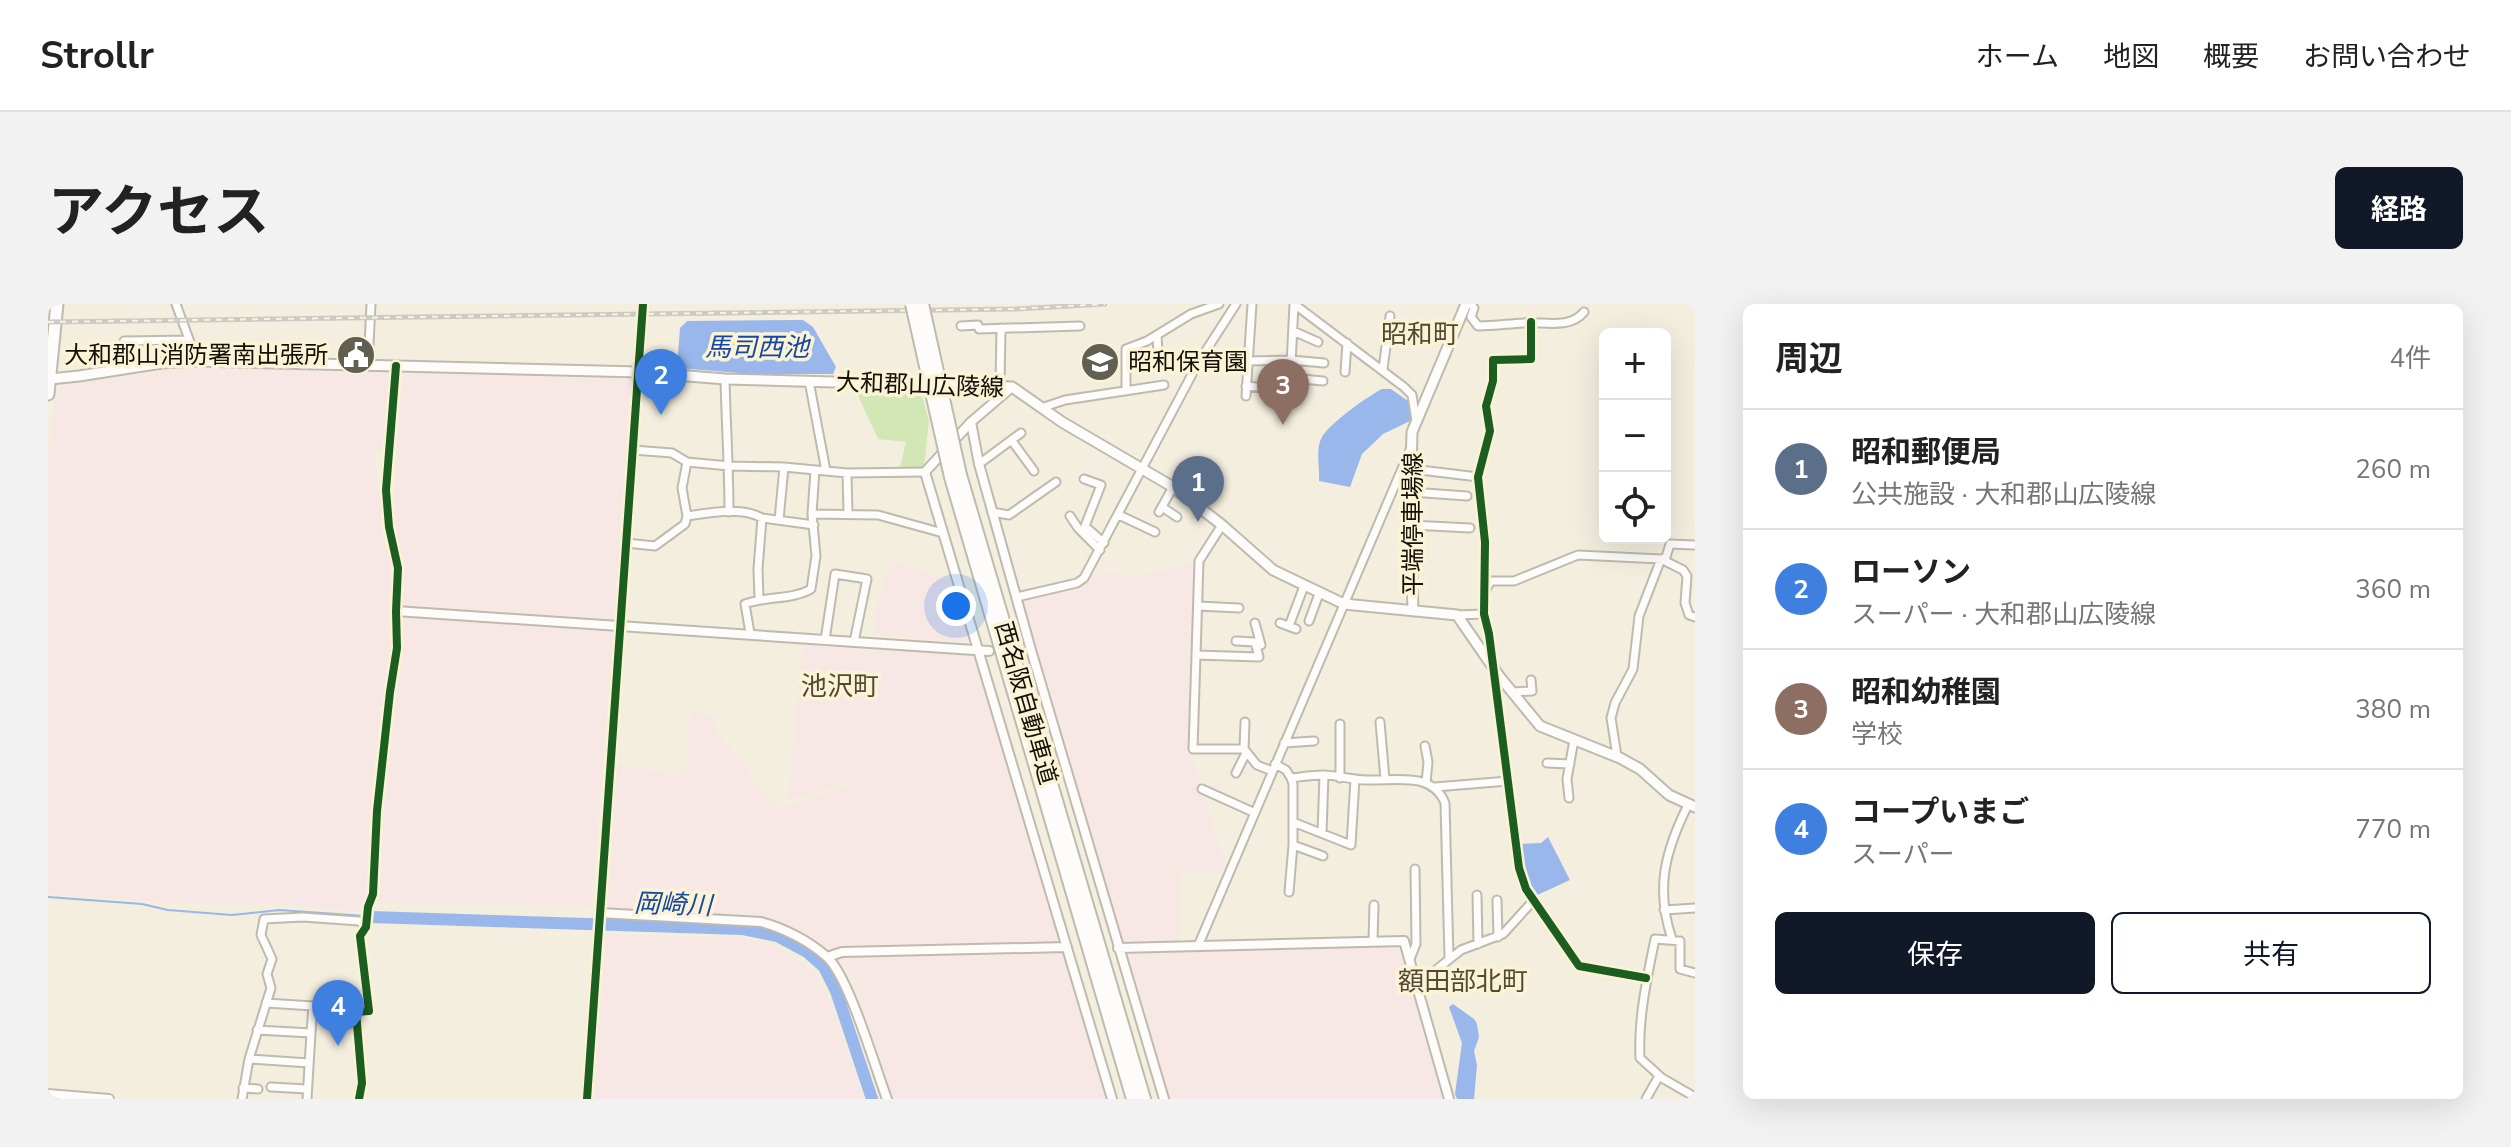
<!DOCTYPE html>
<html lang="ja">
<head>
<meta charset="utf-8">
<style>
  body { margin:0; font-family:"Nunito Sans","Noto Sans JP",sans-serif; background:#f2f2f2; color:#222 }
  .controls { position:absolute; right:24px; top:24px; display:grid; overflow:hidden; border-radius:12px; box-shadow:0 8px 32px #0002 }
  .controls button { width:72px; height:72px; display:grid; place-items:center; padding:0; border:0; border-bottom:2px solid #e0e0e0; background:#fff; color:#222; font:40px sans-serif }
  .you { position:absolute; left:908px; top:302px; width:28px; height:28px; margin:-20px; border:6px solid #fff; border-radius:50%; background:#1a73e8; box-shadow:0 0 0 12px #1a73e833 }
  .badge { display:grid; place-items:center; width:52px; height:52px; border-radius:50%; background:#111827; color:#fff; font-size:26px; font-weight:700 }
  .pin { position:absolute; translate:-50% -66px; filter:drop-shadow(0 2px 4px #0008) }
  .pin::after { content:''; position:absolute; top:42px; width:28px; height:24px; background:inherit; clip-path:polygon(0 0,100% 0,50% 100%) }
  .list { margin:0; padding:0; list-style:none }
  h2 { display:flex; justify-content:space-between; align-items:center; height:104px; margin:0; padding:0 32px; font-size:34px }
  h2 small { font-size:26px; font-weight:400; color:#767676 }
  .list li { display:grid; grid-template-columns:52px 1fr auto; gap:24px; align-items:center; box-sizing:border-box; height:120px; padding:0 32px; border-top:2px solid #e0e0e0 }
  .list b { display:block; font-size:30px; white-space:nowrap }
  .list p { margin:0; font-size:26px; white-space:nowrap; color:#767676 }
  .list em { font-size:26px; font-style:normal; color:#767676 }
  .actions { display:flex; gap:16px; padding:24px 32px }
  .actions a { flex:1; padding:18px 0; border:2px solid #111827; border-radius:12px; text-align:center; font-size:28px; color:#111827 }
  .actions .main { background:#111827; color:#fff }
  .icon { flex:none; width:44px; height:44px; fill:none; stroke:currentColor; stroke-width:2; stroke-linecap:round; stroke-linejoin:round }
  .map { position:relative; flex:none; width:1647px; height:795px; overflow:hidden; border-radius:12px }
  header { display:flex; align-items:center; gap:48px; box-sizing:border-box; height:112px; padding:0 40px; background:#fff; border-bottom:2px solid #e0e0e0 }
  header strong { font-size:38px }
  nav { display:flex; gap:44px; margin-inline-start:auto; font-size:28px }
  .intro { display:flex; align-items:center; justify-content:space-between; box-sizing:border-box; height:192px; padding:0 48px }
  h1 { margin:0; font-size:56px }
  .button { padding:20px 36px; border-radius:12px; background:#111827; color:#fff; font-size:28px; font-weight:700 }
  main { display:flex; gap:48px; padding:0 48px }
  aside { flex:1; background:#fff; border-radius:12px; box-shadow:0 8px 32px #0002 }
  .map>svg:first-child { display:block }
  .industrial { fill:#f7e7e5 }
  .green { fill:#d3e7b6 }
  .water { fill:#99b7ea }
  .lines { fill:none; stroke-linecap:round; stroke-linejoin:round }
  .stream { stroke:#99b7ea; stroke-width:2 }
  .river { stroke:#99b7ea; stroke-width:12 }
  .minor-casing { stroke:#bebaae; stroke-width:11 }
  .tertiary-casing { stroke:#bebaae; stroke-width:12 }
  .secondary-casing { stroke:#bebaae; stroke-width:13 }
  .trunk-casing { stroke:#bebaae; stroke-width:15 }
  .motorway-casing { stroke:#bebaae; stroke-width:16 }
  .minor { stroke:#fdfcfa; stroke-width:7 }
  .tertiary { stroke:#fdfcfa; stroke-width:8 }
  .secondary { stroke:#fdfcfa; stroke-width:9 }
  .trunk { stroke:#fdfcfa; stroke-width:11 }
  .motorway { stroke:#fdfcfa; stroke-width:12 }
  .rail-casing { stroke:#cbcac6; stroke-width:5 }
  .rail { stroke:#fbf3d6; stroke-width:2; stroke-dasharray:6; stroke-linecap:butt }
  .motorway-bridge-casing { stroke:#bebaae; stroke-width:16; stroke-linecap:butt }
  .motorway-bridge { stroke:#fdfcfa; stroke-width:12 }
  .cycleway-casing { stroke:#fbf3d6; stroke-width:13 }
  .cycleway { stroke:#1b5e20; stroke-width:8 }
  .labels { text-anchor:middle; stroke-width:7; stroke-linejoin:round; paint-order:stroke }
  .poi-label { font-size:24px; fill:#131007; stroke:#fbf3d6; text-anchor:end }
  .street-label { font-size:24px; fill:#131007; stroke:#fbf3d6 }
  .neighbourhood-label { font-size:26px; fill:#524a32; stroke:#fbf3d6 }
  .water-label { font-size:26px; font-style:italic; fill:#1647a3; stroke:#fbf3d6 }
</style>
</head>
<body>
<header>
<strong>Strollr</strong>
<nav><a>ホーム</a><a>地図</a><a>概要</a><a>お問い合わせ</a></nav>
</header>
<div class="intro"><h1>アクセス</h1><a class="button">経路</a></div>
<main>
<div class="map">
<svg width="1647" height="795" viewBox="0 0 1647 795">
  <rect width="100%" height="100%" fill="#f3eede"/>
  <path class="industrial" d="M151 62 341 69 336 141 327 151 335 235 343 261 345 339 335 390 324 483 319 588 312 607 226 600H141L0 589V165L7 87 14 81Z
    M356 68 583 75 566 315 354 301 355 263 345 212 354 73Z
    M845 258 904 277 923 335 920 338 827 330 829 300 837 275Z
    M1150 258 1145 453 1178 566 1132 567V637L1075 639 973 301 977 294 1009 286H1033L1042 271 1073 269 1078 275Z
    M356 314 561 328 565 332 543 602 331 598 332 515 346 389 353 344 351 319Z
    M755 341 923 352 929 358 1010 635 1006 640 783 645 754 627 723 616 559 606 570 462 610 467 624 472 639 465 643 409 663 411 671 432 698 461 709 483 731 504 803 482 795 455 799 479 740 496Z
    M558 630 698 634 733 645 768 671 779 691 816 795H546Z
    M1351 642 1394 795H1121L1077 650Z
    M1013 649 1017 654 1060 795H846L804 673 791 654Z"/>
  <path class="green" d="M872 84 881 117 876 163H852L858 138 830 135 807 85Z"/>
  <path class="water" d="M755 16 765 23 788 63 785 70H704L629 64 632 24 639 17Z
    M1334 85H1343L1360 97 1363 108 1362 117 1335 130 1314 150 1302 183 1271 177C1272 163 1267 145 1274 133 1281 120 1320 92 1334 85Z
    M1500 533 1522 576 1487 592 1478 574 1472 540 1493 539Z
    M1405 700 1426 715 1429 720 1431 733 1426 747 1429 761 1426 795H1409L1407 790 1414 739 1401 703Z"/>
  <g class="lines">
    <path class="stream" d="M0 593 94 600 120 606 184 611 231 606 317 612"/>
    <path class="river" d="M322 613 695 625 729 632 759 648 776 663 788 687 824 795"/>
    <g class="minor-casing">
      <path id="minor" d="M128 0 149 57
        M1246 0 1356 83 1364 91 1368 117
        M1423 0 1426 4 1423 13 1430 22C1445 22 1459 20 1475 19 1495 17 1521 26 1536 8
        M1483 18V55L1445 56V77L1438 102 1442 127 1430 173 1437 238 1436 310 1441 330 1471 564 1478 585 1531 662 1598 674
        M913 22 930 21 931 25 1032 22
        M1245 27 1270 38
        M1109 32 1110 48
        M76 37 141 36
        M1200 57 1243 56 1276 59
        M1150 59 1180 58
        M320 61 323 0
        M1335 65 1342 12
        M1297 68 1299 39
        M1243 74 1275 77
        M677 75C678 119 681 163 681 208
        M761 77 778 167
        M1242 81 1246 0
        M952 82 953 24
        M1198 82 1228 85
        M1078 87V45L1099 37 1143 10 1171 0
        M1198 92 1204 0
        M993 104 1017 96 1116 81
        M964 137 986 167
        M585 146 624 149 639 158 681 162 736 163 799 169 877 168
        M931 160 973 129
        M1364 165 1430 173
        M799 169 800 208
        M1036 175 1053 181 1037 222 1056 239
        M1363 188 1419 192
        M1114 203 1129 213
        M944 208 961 211 1008 178
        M1111 208 1125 183
        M764 210 830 211 895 229
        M1071 211 1107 228
        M639 212 634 184 639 158
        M1022 212 1030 224 1052 246
        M731 216 736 163
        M1174 221 1151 257 1145 445H1196L1209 461 1224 467
        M1363 221 1422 224
        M578 239 607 242 637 220 639 212C661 209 693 202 714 214L766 221
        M1438 285 1443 277H1466L1530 251 1613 255 1635 266 1639 272 1637 299 1641 311 1647 313
        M969 293 1029 279 1036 274 1150 59 1188 0
        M711 295 710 265 714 214
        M1150 302 1191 304
        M1409 311 1436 310
        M1261 317 1271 290
        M1207 319 1213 341 1208 342
        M1232 319 1248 325
        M1241 322 1256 282
        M702 329 697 300C718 292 744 296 763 285L768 252 764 210 767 166
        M777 336 787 270 819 275 806 338
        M1148 351 1211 353 1207 338 1188 337
        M1464 388 1484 387 1483 376
        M1332 418 1337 475
        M1292 420V474
        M1236 439 1266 437
        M1377 442 1380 458 1378 479
        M1196 445 1197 418
        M1569 452 1563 414 1567 399 1585 365 1591 312 1613 255 1618 253 1622 240 1647 241
        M1499 459 1522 460
        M1227 460 1238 466 1243 474C1253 473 1264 471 1275 471 1289 471 1304 476 1319 476 1347 477 1384 467 1397 499L1401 655
        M1188 469 1198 449
        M1387 483 1460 477
        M1154 485 1205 508
        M1521 494 1519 475 1526 436
        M1245 518 1303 541 1307 475
        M1274 529 1276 471
        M1245 541 1275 552
        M1241 588 1245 541V480L1243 474
        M1429 591 1430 640
        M1449 596 1450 633
        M1616 606 1647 604
        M1624 635C1607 585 1617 547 1640 501
        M1325 637 1326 601
        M1150 642 1362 146
        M1362 655 1368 640 1367 565
        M1647 669 1632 665V637L1607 635C1599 674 1590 714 1592 754L1614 774 1647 793
        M1369 678 1374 677 1413 646 1455 630 1485 597
        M218 699 265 702 263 729
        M209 726 263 729 259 795
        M201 755 261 759
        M223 783 259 785
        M195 784 210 785
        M194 795 201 755 223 684 219 670 224 655 213 631 216 615 255 613 311 617 318 623
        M311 795 314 779 308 708 321 707 312 632 318 623 320 603 325 590 329 507 342 388 349 344 348 307 350 264 341 223 338 186 348 62
        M1598 795 1611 772"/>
    </g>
    <g class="tertiary-casing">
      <path id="tertiary" d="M964 83 923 118 877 168 1064 795
        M923 118 931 160 983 346 1116 795
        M348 307 941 347
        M552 609 713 618C736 624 761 637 779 653 801 673 827 763 839 795
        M1070 644 1356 637 1401 795
        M779 653 794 648 1019 643
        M0 790 61 795
        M539 795 595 0"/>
    </g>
    <g class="secondary-casing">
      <path id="secondary" d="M2 75 31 72 114 59 149 57 591 68 677 75 964 83 1014 118 1125 183 1174 221 1225 266 1296 300 1409 311 1451 372 1492 422 1572 454 1592 465 1621 491 1647 503
        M1365 307 1362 203 1364 128 1418 0"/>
    </g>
    <g class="trunk-casing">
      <path id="trunk" d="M0 90 9 0"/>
    </g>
    <g class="motorway-casing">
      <path id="motorway" d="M912 171 1096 795
        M903 173 1085 795"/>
    </g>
    <use href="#minor" class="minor"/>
    <use href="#tertiary" class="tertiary"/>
    <use href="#secondary" class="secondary"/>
    <use href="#trunk" class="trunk"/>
    <use href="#motorway" class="motorway"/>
    <g class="rail-casing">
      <path id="rail" d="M0 18 968 5 1057 0"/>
    </g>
    <use href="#rail" class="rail"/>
    <g class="motorway-bridge-casing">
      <path id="motorway-bridge" d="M864 0 903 173
        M874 0 912 171"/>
    </g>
    <use href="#motorway-bridge" class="motorway-bridge"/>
    <g class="cycleway-casing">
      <path id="cycleway" d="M1483 18V55L1445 56V77L1438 102 1442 127 1430 173 1437 238 1436 310 1441 330 1471 564 1478 585 1531 662 1598 674
        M311 795 314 779 308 708 321 707 312 632 318 623 320 603 325 590 329 507 342 388 349 344 348 307 350 264 341 223 338 186 348 62
        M539 795 595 0"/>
    </g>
    <use href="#cycleway" class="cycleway"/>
  </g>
  <defs>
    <g id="civic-disc" transform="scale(2)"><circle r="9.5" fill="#615e52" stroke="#fbf3d6"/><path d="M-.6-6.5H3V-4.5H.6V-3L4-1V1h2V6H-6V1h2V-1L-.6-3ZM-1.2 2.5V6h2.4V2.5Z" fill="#fff"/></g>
    <g id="school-disc" transform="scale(2)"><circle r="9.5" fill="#615e52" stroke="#fbf3d6"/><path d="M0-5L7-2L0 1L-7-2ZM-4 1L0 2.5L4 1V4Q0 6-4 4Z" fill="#fff"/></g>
  </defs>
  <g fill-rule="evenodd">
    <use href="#civic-disc" x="308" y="51"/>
    <use href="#school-disc" x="1052" y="58"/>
  </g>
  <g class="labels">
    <g class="poi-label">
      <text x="280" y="59">大和郡山消防署南出張所</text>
      <text x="1080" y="66" text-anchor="start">昭和保育園</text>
    </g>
    <g class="street-label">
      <text transform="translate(872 81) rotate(2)" y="8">大和郡山広陵線</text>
      <text transform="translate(1365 220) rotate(-90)" y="8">平端停車場線</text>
      <text transform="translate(978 399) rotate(74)" y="8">西名阪自動車道</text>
    </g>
    <g class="neighbourhood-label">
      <text x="1372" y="39">昭和町</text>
      <text x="792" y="391">池沢町</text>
      <text x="1415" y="686">額田部北町</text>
    </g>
    <g class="water-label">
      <text x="709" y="52">馬司西池</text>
      <text transform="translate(625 600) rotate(2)" y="9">岡崎川</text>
    </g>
  </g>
</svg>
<div class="controls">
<button>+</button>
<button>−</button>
<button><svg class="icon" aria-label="locate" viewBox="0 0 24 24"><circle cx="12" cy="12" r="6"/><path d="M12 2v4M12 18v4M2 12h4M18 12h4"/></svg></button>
</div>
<div class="you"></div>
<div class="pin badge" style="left:1150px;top:218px;background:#5c6f8a">1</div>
<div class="pin badge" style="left:613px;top:111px;background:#3f7fe0">2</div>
<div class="pin badge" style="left:1235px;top:121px;background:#8d6e63">3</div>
<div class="pin badge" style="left:290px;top:742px;background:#3f7fe0">4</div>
</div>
<aside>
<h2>周辺<small>4件</small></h2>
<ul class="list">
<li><span class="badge" style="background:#5c6f8a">1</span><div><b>昭和郵便局</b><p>公共施設 · 大和郡山広陵線</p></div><em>260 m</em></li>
<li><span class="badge" style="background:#3f7fe0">2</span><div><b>ローソン</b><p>スーパー · 大和郡山広陵線</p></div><em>360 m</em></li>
<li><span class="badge" style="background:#8d6e63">3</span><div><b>昭和幼稚園</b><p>学校</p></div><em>380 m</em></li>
<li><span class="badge" style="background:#3f7fe0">4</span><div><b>コープいまご</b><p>スーパー</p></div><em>770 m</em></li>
</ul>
<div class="actions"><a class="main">保存</a><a>共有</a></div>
</aside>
</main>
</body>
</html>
